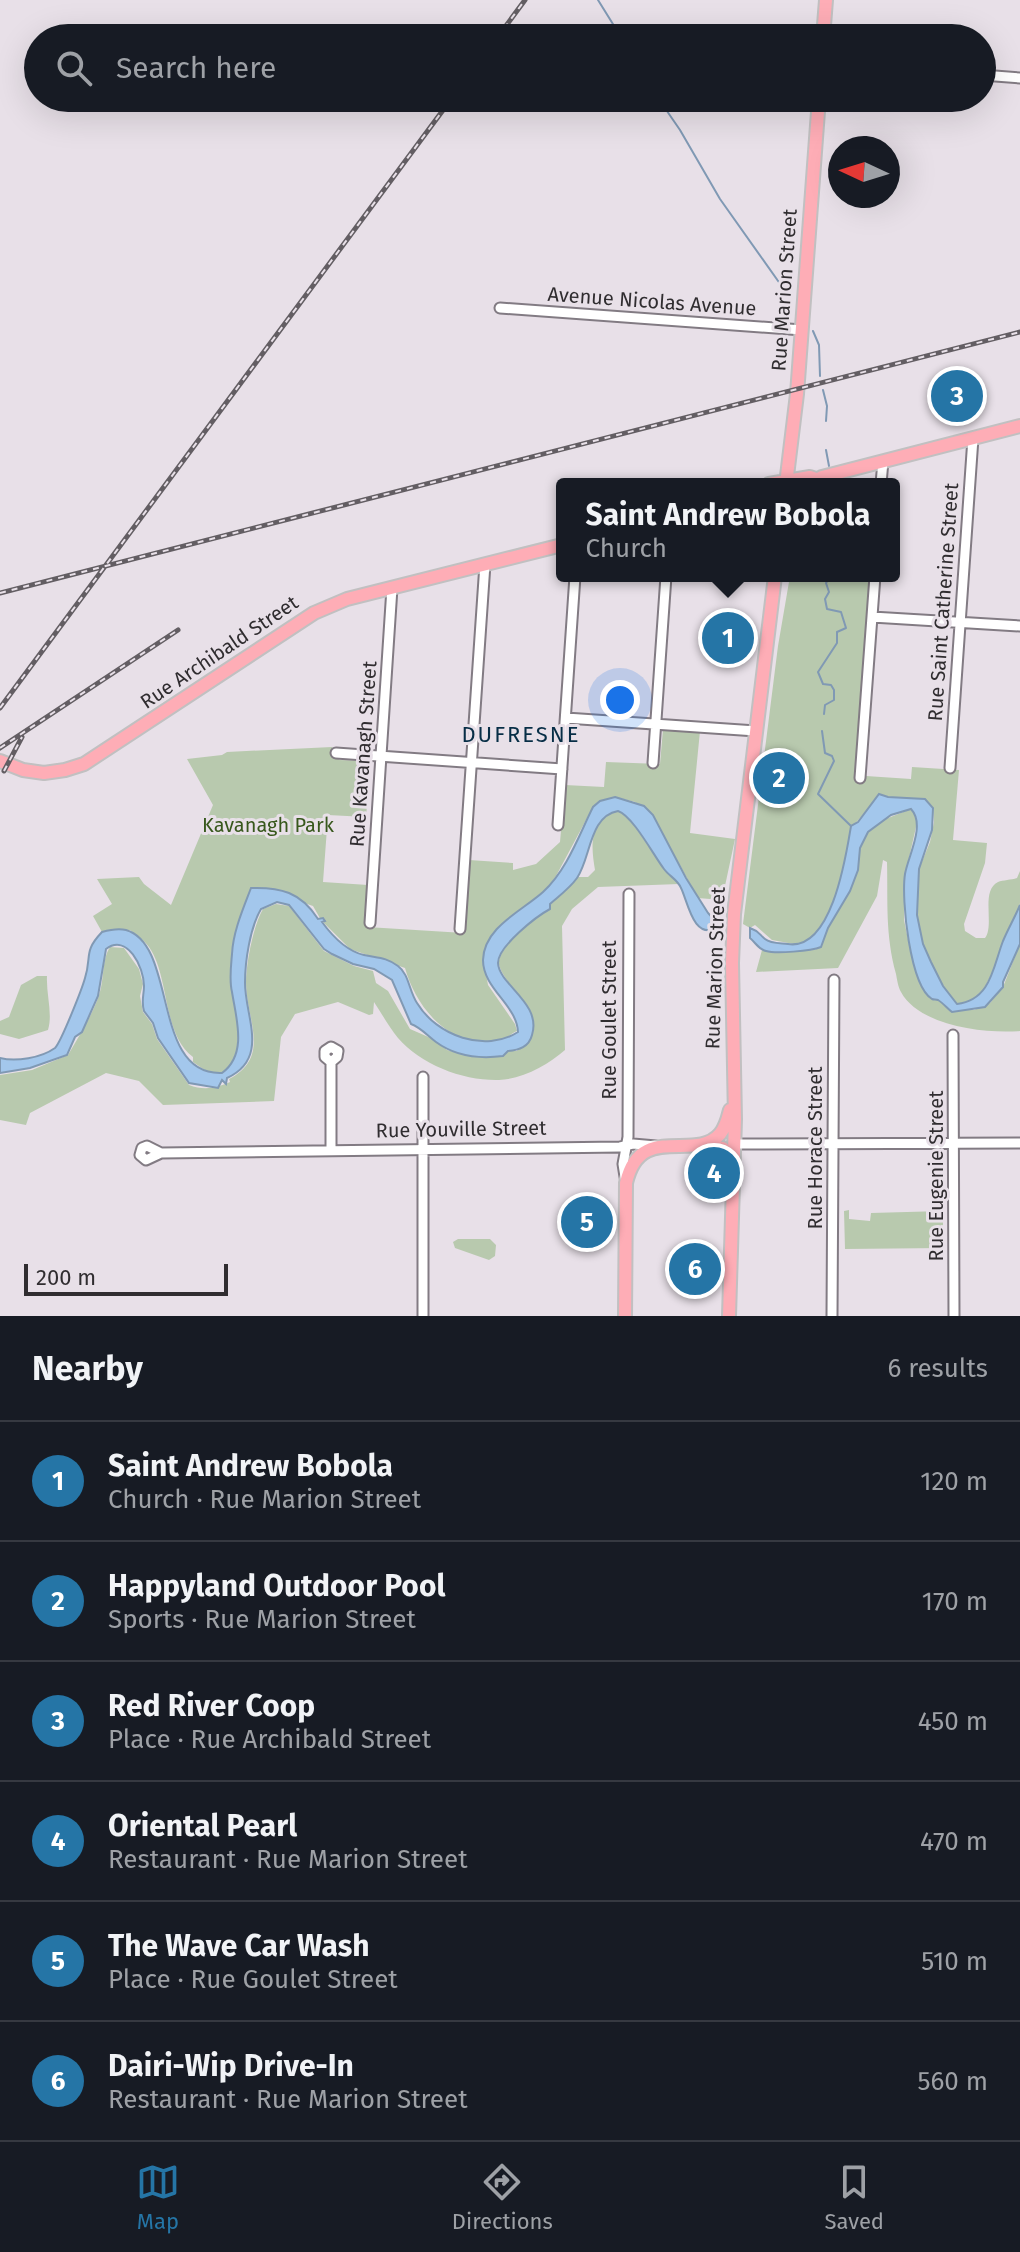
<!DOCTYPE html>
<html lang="en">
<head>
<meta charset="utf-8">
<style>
  body { margin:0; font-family:"Fira Sans",sans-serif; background:#242831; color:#f1f3f6 }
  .compass { position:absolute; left:828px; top:136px; width:72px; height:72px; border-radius:50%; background:#171b24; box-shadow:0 8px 32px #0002; rotate:274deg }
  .scale { position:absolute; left:24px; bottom:20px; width:204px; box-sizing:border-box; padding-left:8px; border:4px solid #302d30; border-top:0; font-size:22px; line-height:28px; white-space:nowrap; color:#302d30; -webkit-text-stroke:6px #e8e0e8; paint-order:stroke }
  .you { position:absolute; left:620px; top:700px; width:28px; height:28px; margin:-20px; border:6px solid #fff; border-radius:50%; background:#1a73e8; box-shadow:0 0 0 12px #1a73e833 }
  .badge { display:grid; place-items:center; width:52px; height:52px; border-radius:50%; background:#2575a6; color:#fff; font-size:26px; font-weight:700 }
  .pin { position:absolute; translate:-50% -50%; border:4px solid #fff; box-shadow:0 2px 8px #0006 }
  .popup { position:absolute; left:556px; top:478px; width:344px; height:104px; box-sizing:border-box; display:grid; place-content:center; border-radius:8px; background:#171b24; filter:drop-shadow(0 2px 6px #0005); font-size:26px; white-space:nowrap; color:#9ea1a6 }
  .popup b { font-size:30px; color:#f1f3f6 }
  .popup::after { content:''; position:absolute; left:50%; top:100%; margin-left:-16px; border:16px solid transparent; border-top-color:#171b24 }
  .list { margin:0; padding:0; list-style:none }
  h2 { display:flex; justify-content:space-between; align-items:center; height:104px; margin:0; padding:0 32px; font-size:34px }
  h2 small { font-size:26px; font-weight:400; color:#9ea1a6 }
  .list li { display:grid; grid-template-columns:52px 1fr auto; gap:24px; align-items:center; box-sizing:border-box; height:120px; padding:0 32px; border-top:2px solid #363941 }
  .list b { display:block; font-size:30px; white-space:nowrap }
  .list p { margin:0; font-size:26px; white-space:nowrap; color:#9ea1a6 }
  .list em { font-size:26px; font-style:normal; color:#9ea1a6 }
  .icon { flex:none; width:44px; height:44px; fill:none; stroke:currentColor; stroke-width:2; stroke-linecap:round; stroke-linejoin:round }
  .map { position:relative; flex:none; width:1020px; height:1316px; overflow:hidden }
  .search { position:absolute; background:#171b24; box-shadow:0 8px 32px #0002; left:24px; right:24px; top:24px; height:88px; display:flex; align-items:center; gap:20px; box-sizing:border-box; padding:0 28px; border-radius:44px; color:#9ea1a6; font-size:30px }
  .sheet { height:824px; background:#171b24 }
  nav { display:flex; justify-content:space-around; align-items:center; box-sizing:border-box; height:112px; border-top:2px solid #363941; background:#171b24; font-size:22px; color:#9ea1a6 }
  nav a { display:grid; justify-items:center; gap:4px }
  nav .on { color:#2575a6 }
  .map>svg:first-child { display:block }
  .green { fill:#b8c9ae }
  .water { fill:#a3c7ec; stroke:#8099b4; stroke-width:2 }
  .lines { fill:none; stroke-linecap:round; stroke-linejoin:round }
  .stream { stroke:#8099b4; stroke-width:2 }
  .minor-casing { stroke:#827b83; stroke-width:13 }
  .major-casing { stroke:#c1c0c1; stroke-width:16 }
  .minor { stroke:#fff; stroke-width:9 }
  .major { stroke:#feadb6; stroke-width:12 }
  .rail-casing { stroke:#635e63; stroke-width:5 }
  .rail { stroke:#e8e0e8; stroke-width:2; stroke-dasharray:6; stroke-linecap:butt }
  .labels { text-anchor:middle; stroke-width:6; stroke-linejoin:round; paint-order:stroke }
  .street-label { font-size:20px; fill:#302d30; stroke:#e8e0e8 }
  .park-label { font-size:20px; fill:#38581d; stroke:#e8e0e8 }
  .neighbourhood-label { font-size:22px; letter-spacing:2px; fill:#072e46; stroke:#e8e0e8 }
</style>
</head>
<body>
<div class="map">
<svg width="1020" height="1316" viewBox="0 0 1020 1316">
  <rect width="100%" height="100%" fill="#e8e0e8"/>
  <path class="green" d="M790 576H871L857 780H865L866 776 911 779 912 767 959 770 953 840 987 843 985 863 964 924 965 931 976 938H985C995 925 980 891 998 882 1003 880 1011 880 1017 878L1020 871C1020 881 1020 892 1020 903 1019 911 986 990 980 995 974 1001 965 1003 957 1004L943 986 931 962 923 944 917 915 919 869 930 842 934 822 933 808 925 799 888 797 881 794 853 826 843 882 823 928 805 946 772 940 755 925 750 928 743 924 778 646Z
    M663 729 700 731 690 833 735 839 722 900 698 898 660 829 635 802 615 797 593 807 556 876 545 891 496 930 483 957 488 985 515 1024 517 1031C508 1035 506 1041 495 1042 450 1048 416 1008 405 968L350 949 321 920 313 906 260 888C246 907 236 925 232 949 227 985 255 1049 222 1073H209L193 1062V1057C162 1034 170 977 149 947 144 940 136 935 130 930L102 932 93 916 112 904 97 879 139 877 144 884 171 905 213 805 187 759 222 755 227 752 332 747 339 760 371 761 366 817 328 815 323 882 368 885 367 927 464 933 469 860 513 863V870L536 864 560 842 565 785 604 787 606 762 660 764Z
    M911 809 917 817 916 827 905 876 904 920 911 954 923 988 931 998 966 1010H974L990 1003 1003 987 1020 944V1031C986 1034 919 1026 901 992 898 987 897 979 896 974 885 934 888 901 887 862L883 860 877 896 838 968 756 972 762 950 769 952 814 950 821 947 828 928 850 891 858 870 860 848 868 832 883 820Z
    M613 811 622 812 628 816 666 872 679 884 598 887 572 909 562 926 565 1050C548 1065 523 1079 499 1080 464 1081 421 1065 398 1038 389 1027 382 1014 374 1002L373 1014 369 1015 338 1002 295 1014 281 1037 274 1101 163 1105 139 1081 106 1073 30 1113 26 1125 0 1120V1075L32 1070 68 1055C79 1036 90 1019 98 998 105 981 101 961 110 947L124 948 139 969 143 984 140 996 143 1012 152 1024 157 1039 189 1085C204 1091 217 1088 230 1082L229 1079C272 1057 246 1019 246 983 246 964 253 926 263 909L276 904 289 906 324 951 354 966 373 971 376 983 388 991 410 1029 433 1039 447 1050 473 1057H498L510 1051H517L531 1012C524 1001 500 975 499 964 497 946 536 917 550 909V905L578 877H588L595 870C591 845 589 827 613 811Z
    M37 976H47C46 994 53 1014 48 1030L19 1039 0 1034V1021L9 1017 21 985Z
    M849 1210V1219L870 1221 871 1213 943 1211V1248L845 1249 844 1211Z
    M458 1239H490L496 1245 495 1256 489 1260 455 1248 453 1242Z"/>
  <path class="water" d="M879 794 888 797 925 799 933 808 932 830 919 869 917 915 923 944 931 962 943 986 957 1004C991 1000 993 967 1003 941 1008 929 1015 917 1020 905V944L1003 982V987L985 1007 952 1012C947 1008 943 1003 938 1000 936 999 934 1000 932 999 910 986 901 899 905 874 908 856 926 825 911 809L891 815 868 832 860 848 858 870 850 891 828 928 821 947C811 951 776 954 766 951 758 949 756 943 750 938V928C759 931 759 934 765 939 771 944 781 943 788 944 832 951 846 856 851 826L858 822Z
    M615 797 644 806 653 815 686 878 708 913 717 923V928C693 940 688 902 681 888 678 880 669 876 664 869 654 856 633 816 618 811 589 816 591 858 577 878 570 888 559 896 550 904V909C537 916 498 946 498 963 499 985 542 1003 532 1035 529 1047 519 1050 508 1051L503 1056C480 1059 455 1056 436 1042 428 1036 420 1027 411 1024L392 980 374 969 353 964 332 954 324 949 289 905 277 902 261 909C250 928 245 961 245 983 245 1017 270 1058 227 1078L226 1084 222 1080 218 1088 189 1083 158 1038 153 1023 144 1011C141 1001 144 995 144 986 144 967 127 933 106 949L98 996 82 1032 75 1037 67 1055 30 1068 0 1073V1058C16 1062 41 1058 55 1048 61 1042 82 989 85 978 92 956 83 952 102 932 109 930 118 928 126 930 178 945 151 1076 222 1073 248 1054 236 1018 232 992 229 980 231 966 232 954 233 932 243 909 251 888 280 887 301 892 318 919L323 918 325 921 322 922C333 937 346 951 364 955 378 958 386 957 398 966 409 974 409 991 417 1003 437 1036 485 1053 518 1032 517 1005 483 989 483 960 484 927 522 911 543 892 567 870 579 835 593 807L600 801Z"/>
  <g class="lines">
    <path class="stream" d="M598 0 621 37
      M658 98 680 130 720 199 788 295
      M813 331 819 345 820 376
      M823 390 827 406 826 421
      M826 450 829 466
      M824 714 825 705 834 700V690L831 685 823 684 818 672 837 643V632L846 628 841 612 827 609 825 599 829 592 826 583 831 576
      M822 731 825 753 832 756 834 761 818 794 851 826"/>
    <g class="minor-casing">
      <path id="minor" d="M537 36 568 38
        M982 75 1020 78
        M500 308 802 330
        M881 484 883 461
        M872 617 1020 626
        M566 718 756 731
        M336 753 562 769
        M653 763 666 576
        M950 768 973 438
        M860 778 875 576
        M558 825 575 576
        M370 923 392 588
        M460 929 485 564
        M953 1035 954 1316
        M423 1077V1316
        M734 1144 1020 1143
        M331 1150V1062L325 1057V1051L331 1047 338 1051 337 1057 331 1062
        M161 1153 147 1146 142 1148 140 1155 146 1160 161 1153 620 1147 633 1144 656 1146
        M626 1183 623 1164 628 1137 629 894
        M832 1316 834 980"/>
    </g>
    <g class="major-casing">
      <path id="major" d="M823 38 826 0
        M769 484 810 477 816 479
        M786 484 797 394 819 98
        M810 484 822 477 1020 426
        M0 761 23 770 44 773 65 770 84 764 314 613 347 599 562 545
        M704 1144 723 1148 731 1167
        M625 1316 626 1183C640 1121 695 1163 720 1134 726 1127 728 1118 730 1110
        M729 1316 735 1119 732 963 734 914 775 576"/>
    </g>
    <use href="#minor" class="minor"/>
    <use href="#major" class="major"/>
    <g class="rail-casing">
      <path id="rail" d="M497 38 525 0
        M0 593 1020 332
        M0 708 452 98
        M0 748 178 630
        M4 771 22 737"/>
    </g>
    <use href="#rail" class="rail"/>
  </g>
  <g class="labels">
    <g class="street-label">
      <text transform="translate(784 290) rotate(-86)" y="7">Rue Marion Street</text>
      <text transform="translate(652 301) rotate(4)" y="7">Avenue Nicolas Avenue</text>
      <text transform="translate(943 602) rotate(-86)" y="7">Rue Saint Catherine Street</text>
      <text transform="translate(219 652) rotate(-34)" y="7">Rue Archibald Street</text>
      <text transform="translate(363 754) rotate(-86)" y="7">Rue Kavanagh Street</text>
      <text transform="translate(715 968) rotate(-88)" y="7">Rue Marion Street</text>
      <text transform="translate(609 1020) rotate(-90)" y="7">Rue Goulet Street</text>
      <text transform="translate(461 1129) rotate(-1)" y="7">Rue Youville Street</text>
      <text transform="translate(815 1148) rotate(-90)" y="7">Rue Horace Street</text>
      <text transform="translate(936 1176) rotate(-90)" y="7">Rue Eugenie Street</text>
    </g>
    <g class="park-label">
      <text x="268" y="832">Kavanagh Park</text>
    </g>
    <g class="neighbourhood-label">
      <text x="521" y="742">DUFRESNE</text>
    </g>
  </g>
</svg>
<svg class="compass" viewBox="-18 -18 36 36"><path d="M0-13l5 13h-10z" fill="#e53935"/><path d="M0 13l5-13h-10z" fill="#9ea1a6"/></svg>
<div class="scale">200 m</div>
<div class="you"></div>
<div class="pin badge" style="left:728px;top:638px">1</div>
<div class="popup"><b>Saint Andrew Bobola</b>Church</div>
<div class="pin badge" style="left:779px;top:778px">2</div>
<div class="pin badge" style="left:957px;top:396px">3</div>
<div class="pin badge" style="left:714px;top:1173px">4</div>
<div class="pin badge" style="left:587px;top:1222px">5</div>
<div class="pin badge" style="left:695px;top:1269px">6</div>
<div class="search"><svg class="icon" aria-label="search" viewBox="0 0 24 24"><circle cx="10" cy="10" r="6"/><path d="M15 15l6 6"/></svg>Search here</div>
</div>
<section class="sheet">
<h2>Nearby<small>6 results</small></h2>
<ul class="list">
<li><span class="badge">1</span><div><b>Saint Andrew Bobola</b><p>Church · Rue Marion Street</p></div><em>120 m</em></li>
<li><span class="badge">2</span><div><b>Happyland Outdoor Pool</b><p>Sports · Rue Marion Street</p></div><em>170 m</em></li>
<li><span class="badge">3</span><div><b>Red River Coop</b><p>Place · Rue Archibald Street</p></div><em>450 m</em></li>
<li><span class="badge">4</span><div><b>Oriental Pearl</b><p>Restaurant · Rue Marion Street</p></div><em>470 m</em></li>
<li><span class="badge">5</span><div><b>The Wave Car Wash</b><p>Place · Rue Goulet Street</p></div><em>510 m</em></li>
<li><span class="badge">6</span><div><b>Dairi-Wip Drive-In</b><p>Restaurant · Rue Marion Street</p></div><em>560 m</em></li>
</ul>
</section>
<nav>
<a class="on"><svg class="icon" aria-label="map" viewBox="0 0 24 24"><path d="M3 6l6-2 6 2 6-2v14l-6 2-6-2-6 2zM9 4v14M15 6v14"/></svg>Map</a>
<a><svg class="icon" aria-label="directions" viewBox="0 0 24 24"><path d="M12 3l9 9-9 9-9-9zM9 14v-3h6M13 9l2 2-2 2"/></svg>Directions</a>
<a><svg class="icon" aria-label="saved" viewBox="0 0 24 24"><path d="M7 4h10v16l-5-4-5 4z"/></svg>Saved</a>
</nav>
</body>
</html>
